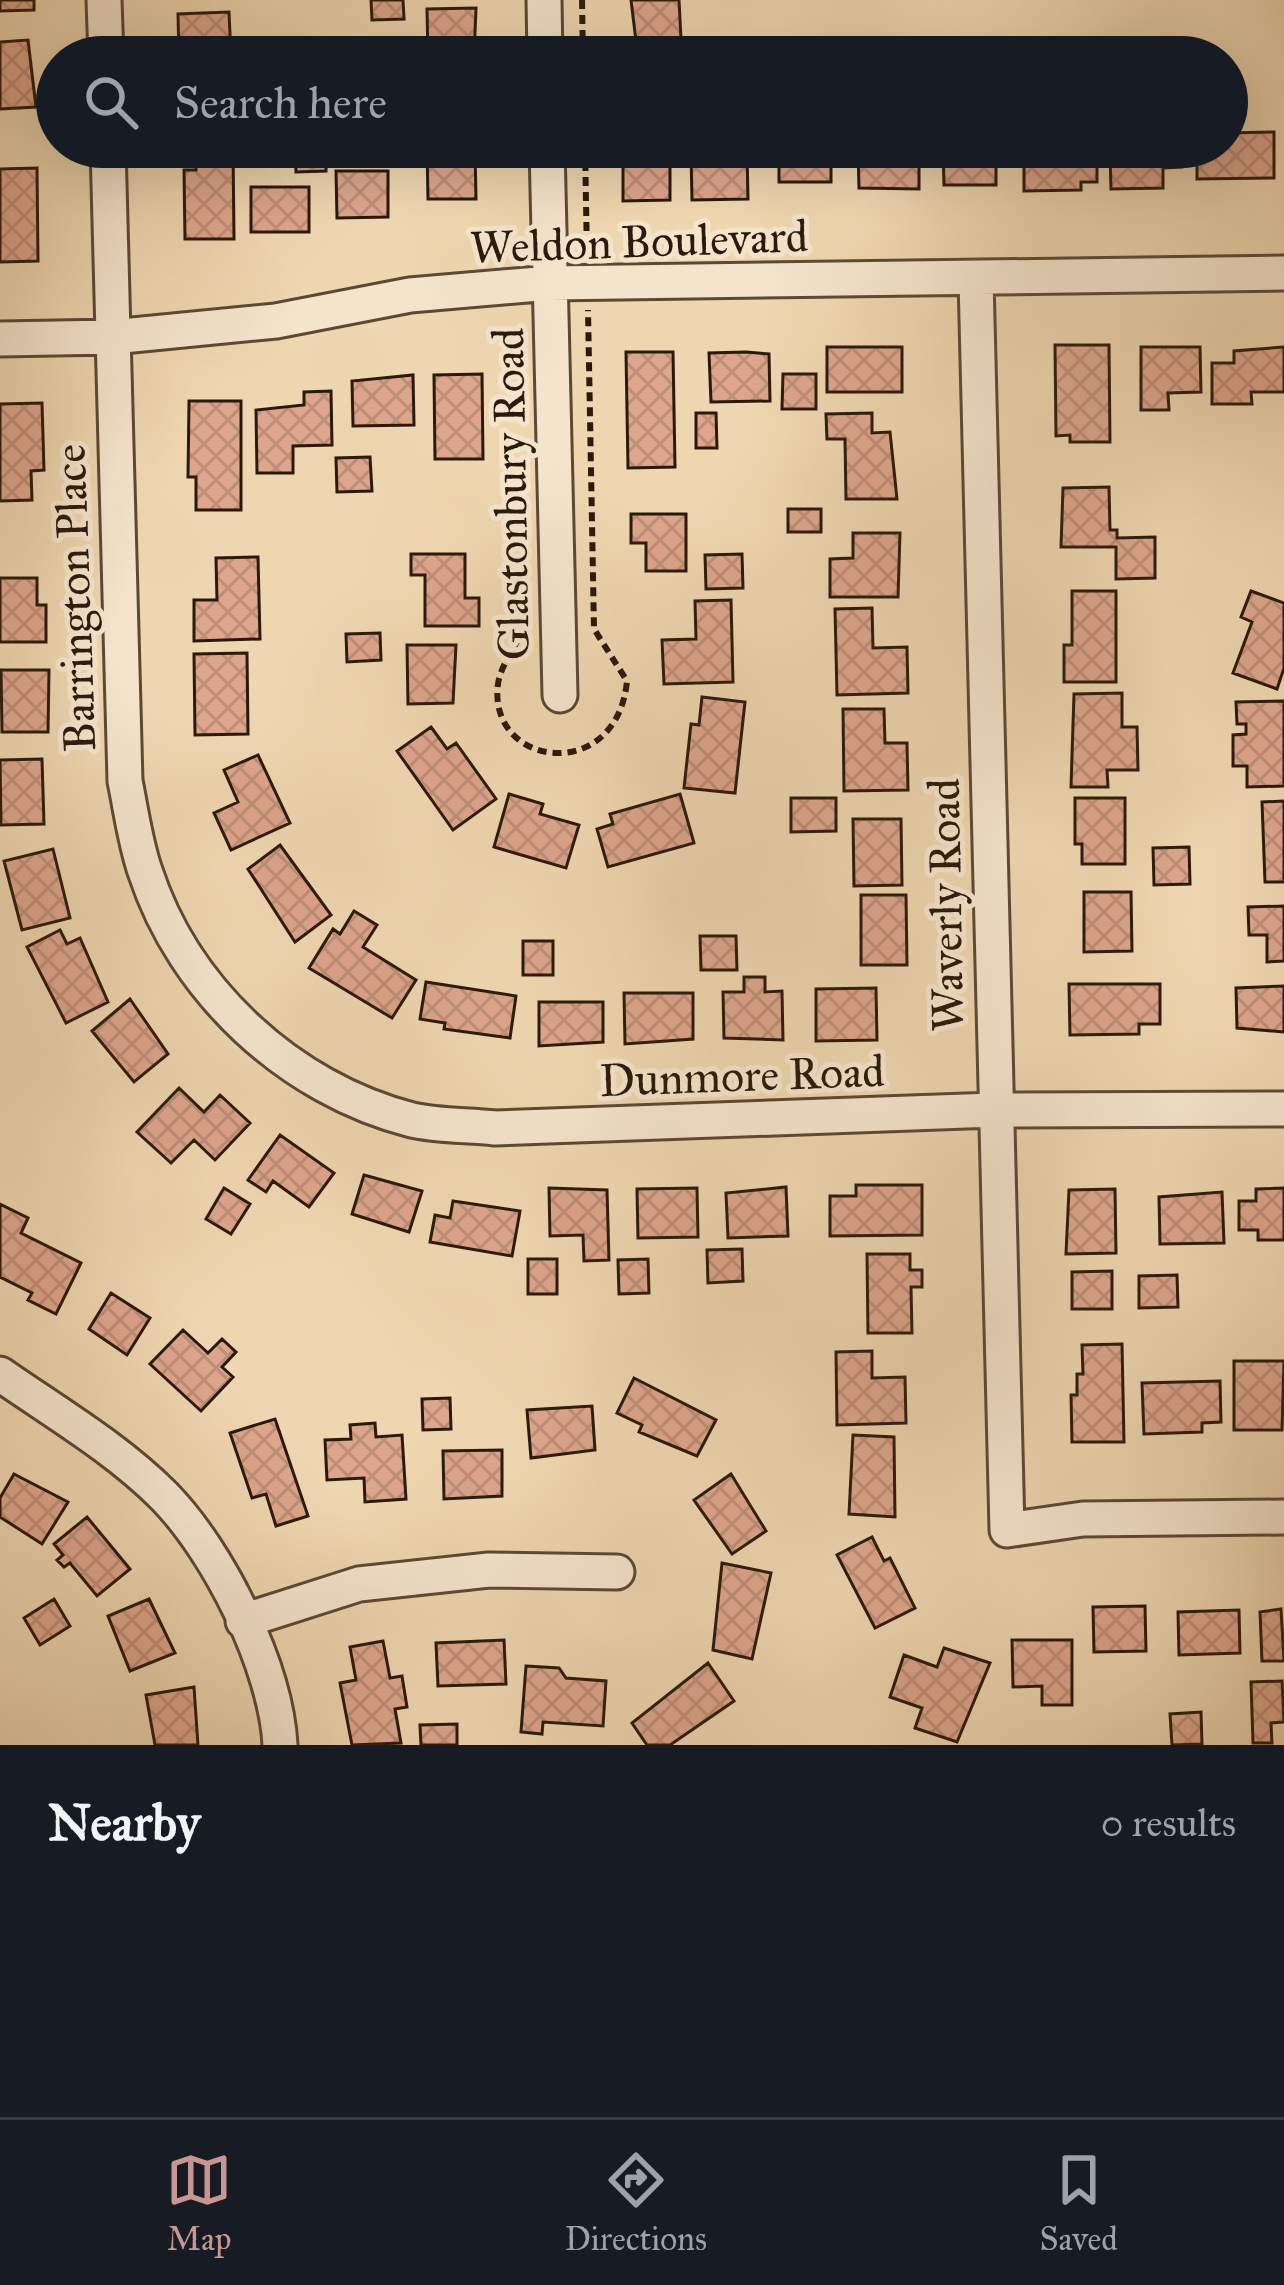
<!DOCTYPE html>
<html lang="en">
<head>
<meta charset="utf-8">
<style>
  body { margin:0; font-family:"IM FELL Great Primer",serif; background:#20242c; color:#f1f3f6 }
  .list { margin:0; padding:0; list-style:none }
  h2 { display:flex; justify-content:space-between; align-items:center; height:156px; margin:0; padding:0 48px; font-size:51px }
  h2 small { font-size:39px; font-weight:400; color:#9ea1a6 }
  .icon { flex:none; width:66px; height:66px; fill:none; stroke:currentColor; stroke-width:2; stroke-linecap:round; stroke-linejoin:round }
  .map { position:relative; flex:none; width:1284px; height:1745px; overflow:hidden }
  .search { position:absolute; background:#171b24; box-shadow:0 12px 48px #0002; left:36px; right:36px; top:36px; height:132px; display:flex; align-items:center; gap:30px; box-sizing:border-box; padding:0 42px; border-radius:66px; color:#9ea1a6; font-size:45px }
  .sheet { height:372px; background:#171b24 }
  nav { display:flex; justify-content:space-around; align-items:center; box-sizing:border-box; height:168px; border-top:3px solid #363941; background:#171b24; font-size:33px; color:#9ea1a6 }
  nav a { display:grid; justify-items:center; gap:6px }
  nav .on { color:#c59692 }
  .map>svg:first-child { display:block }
  .building { fill:url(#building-cross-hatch); stroke:#2b1a0b; stroke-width:3 }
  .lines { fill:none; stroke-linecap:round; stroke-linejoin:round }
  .street-casing { stroke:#5c4934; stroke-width:39 }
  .path { stroke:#2b1a0b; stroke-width:6; stroke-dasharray:9 6; stroke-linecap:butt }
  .street { stroke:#f4e4cc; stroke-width:33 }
  .labels { text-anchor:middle; stroke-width:10; stroke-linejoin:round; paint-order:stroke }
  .street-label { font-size:45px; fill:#2b1a0b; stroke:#f4e4cc }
</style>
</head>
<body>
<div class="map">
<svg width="1284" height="1745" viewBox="0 0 1284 1745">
  <defs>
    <pattern id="building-cross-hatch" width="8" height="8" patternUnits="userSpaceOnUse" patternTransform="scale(3)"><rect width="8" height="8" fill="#dda58c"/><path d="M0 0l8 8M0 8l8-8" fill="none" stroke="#be8d77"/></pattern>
  </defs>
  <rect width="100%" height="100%" fill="#eed6b0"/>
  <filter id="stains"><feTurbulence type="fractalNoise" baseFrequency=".00167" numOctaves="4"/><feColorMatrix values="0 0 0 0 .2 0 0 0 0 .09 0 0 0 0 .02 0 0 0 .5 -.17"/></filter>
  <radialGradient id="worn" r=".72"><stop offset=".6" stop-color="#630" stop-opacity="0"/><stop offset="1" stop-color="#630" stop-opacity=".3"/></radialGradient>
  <path class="building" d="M0 0H34V10L0 11Z
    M371 0H403L404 19 372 20Z
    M631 0H679L681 39 636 41Z
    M476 8 474 57H428L427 9Z
    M229 12 231 57H179L178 14Z
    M28 40 36 107 0 109V42Z
    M292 44 294 57H259L258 48Z
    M1274 132V178L1197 179V147H1227V133Z
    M196 147H233L234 239H185L184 170H196Z
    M295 147H326V171L296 172Z
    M427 147H475L476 199H428Z
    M623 147H670V200L623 201Z
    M779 147H831V182H779Z
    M858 147H919V189L859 188Z
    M943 147H996V185H944Z
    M1024 147H1097V182H1081V190L1024 191Z
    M1142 147H1182V167L1163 168V188L1111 189 1110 154H1142Z
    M747 151 748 199 692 200 691 152Z
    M37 168 38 261 0 262V169Z
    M336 171H388V217L337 218Z
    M251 187H309V232H251Z
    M1055 345H1109L1110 442H1070V435L1056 436Z
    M827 347H902V392H827Z
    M1141 347H1200L1201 392 1168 393 1169 410H1141Z
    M1284 347V392H1251L1252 404H1212V363H1234V351Z
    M626 352H673L675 467 628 468Z
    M746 352 769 354 770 401 711 402 709 353Z
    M482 374 483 459H435L434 375Z
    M783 374H816V409H782Z
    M413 375 414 425 353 426 352 381Z
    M331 391 332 445 293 446V473H257L256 410 304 405V392Z
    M189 401H241V510H196V477H188Z
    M42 403 44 470 31 471 32 500 0 501V404Z
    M696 413H716L717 448H696Z
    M872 413V433L890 432 897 499H846L845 439H827L826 414Z
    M370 457 372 491 337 492 336 458Z
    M1109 487 1110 530H1117V538L1155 537V578L1116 579V547H1061L1063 488Z
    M788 509H821V532H788Z
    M631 514H686V571H646V543H631Z
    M853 533H900L898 597H830V559L853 558Z
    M411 554H465V598H479V626H425V575H411Z
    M742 554 743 588 706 589 705 555Z
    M258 557 260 639 194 641V600H217L216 558Z
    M0 578H37V605H46V642H0Z
    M1072 591H1116V682H1064V645H1072Z
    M1251 591 1284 603V668L1277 689 1233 673 1252 622 1241 617Z
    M731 600 733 682 664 684 662 640 696 639 695 601Z
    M872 608 873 648 907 647 908 693 837 695 835 609Z
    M380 633 381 660 347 662 346 634Z
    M407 645H456L453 703 408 704Z
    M247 653 248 734 195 735 194 654Z
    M1 670H49L48 732H2Z
    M1122 693V727H1137L1138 770H1107L1108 787H1071L1074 694Z
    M702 697 745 702 735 793 684 788 691 724 699 725Z
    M1284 701V786L1247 787V766H1233V735L1246 734V724H1237L1236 702Z
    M843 709H884L885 743H907L908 790 844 791Z
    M431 727 447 749 456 743 496 799 453 830 397 751Z
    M258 755 290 823 231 850 214 813 238 802 224 770Z
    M42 759 44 824 1 825 0 760Z
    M509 794 543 804 540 814 579 825 566 868 494 847Z
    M680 794 694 843 608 867 597 829 613 824 610 814Z
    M791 798H836V831L791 832Z
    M1075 798H1125V864H1082V844H1075Z
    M1284 801V882H1265L1262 802Z
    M853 819H901L902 885 854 886Z
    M280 845 331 915 295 942 248 869Z
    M1189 847 1190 884 1154 885 1153 848Z
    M53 849 70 918 22 930 4 861Z
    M1084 892H1131L1132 951 1084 952Z
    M861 895H906L907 965H861Z
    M1284 906V961L1267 962V935H1249L1248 907Z
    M354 911 377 925 363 947 416 980 392 1018 309 968 333 929 340 934Z
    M60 930 67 944 80 938 108 1002 66 1023 27 947Z
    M700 936H736L737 970H701Z
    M523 941H553V975H523Z
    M744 977H765V992L782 991 783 1040 724 1038 723 992H744Z
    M426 982 516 996 510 1038 444 1029 445 1023 420 1019Z
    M1069 984H1160V1024H1139V1034L1070 1035Z
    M1284 986V1032L1237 1028 1236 988Z
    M876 988 877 1040 816 1041V989Z
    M624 993H693V1039L625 1044Z
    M130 999 168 1054 134 1082 92 1031Z
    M539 1002H603V1042L539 1046Z
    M179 1088 204 1112 220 1095 250 1123 215 1160 194 1140 171 1163 137 1132Z
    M280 1135 334 1173 309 1207 273 1181 266 1192 248 1180Z
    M364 1175 422 1191 409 1232 352 1214Z
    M856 1185H922V1235L830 1236V1196H856Z
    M786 1187 788 1236 728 1238 726 1193Z
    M224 1188 250 1204 231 1234 206 1219Z
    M549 1188 607 1190 609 1260 584 1261 583 1235 550 1236Z
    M697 1188 698 1237 638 1238 637 1189Z
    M1284 1188V1240H1258V1230H1239V1201H1256V1189Z
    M1115 1189 1116 1253 1066 1254 1069 1190Z
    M1222 1192 1224 1243 1160 1244 1159 1197Z
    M453 1201 520 1211 512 1256 430 1242 435 1215 450 1218Z
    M0 1204 28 1218 21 1233 81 1263 56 1314 28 1300 32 1293 0 1277Z
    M742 1249 743 1281 708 1283 707 1250Z
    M867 1254H910V1270H922V1287H911L912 1333H868Z
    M528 1259H557V1294H528Z
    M648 1259 649 1293 619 1294 618 1260Z
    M1112 1271V1309H1072V1272Z
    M1177 1275 1178 1307 1139 1308V1276Z
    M111 1293 150 1318 127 1355 89 1329Z
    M183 1330 208 1353 222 1339 236 1352 222 1367 233 1377 201 1411 150 1364Z
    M1122 1344 1124 1442H1072L1071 1395H1077V1374H1083L1082 1345Z
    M872 1351V1378L905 1377 906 1423 837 1425 836 1352Z
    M1234 1361H1284L1282 1430H1234Z
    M634 1378 716 1420 697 1456 639 1432 642 1425 617 1413Z
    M1220 1381 1221 1422 1202 1423V1432L1144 1434 1142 1383Z
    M450 1398 451 1429 423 1430 422 1399Z
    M592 1406 595 1450 531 1458 527 1410Z
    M275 1419 308 1516 276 1526 266 1494 252 1498 230 1433Z
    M375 1423 376 1437 402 1435 406 1499 365 1502 364 1478 327 1480 325 1440 351 1439 350 1425Z
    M853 1435 894 1437 895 1517 849 1514Z
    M502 1450V1496L444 1499 443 1451Z
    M14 1474 68 1502 42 1544 0 1517V1498Z
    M731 1474 766 1531 732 1554 694 1500Z
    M87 1517 130 1569 97 1596 70 1563 64 1567 57 1560 63 1555 54 1544Z
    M872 1537 884 1561 890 1558 915 1608 875 1628 837 1555Z
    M722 1563 771 1573 752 1659 713 1650Z
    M54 1599 70 1626 40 1645 24 1618Z
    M149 1599 175 1653 130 1671 108 1616Z
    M1145 1606 1146 1651 1094 1652 1093 1607Z
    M1281 1609 1284 1661H1262L1260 1612Z
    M1239 1610 1240 1653 1179 1655 1178 1612Z
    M504 1640 506 1684 438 1686 436 1643Z
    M1012 1640H1072V1705H1042V1686L1013 1687Z
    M383 1641 390 1678 402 1676 407 1707 395 1709 401 1743 352 1745 340 1683 356 1680 350 1647Z
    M944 1648 990 1663 957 1742 915 1728 922 1708 890 1697 904 1655 937 1667Z
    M708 1663 734 1701 670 1745H647L632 1723Z
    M526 1666 559 1668 566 1678 606 1681 603 1726 543 1722 542 1734 521 1732Z
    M1282 1681 1284 1722 1271 1723 1272 1743H1253L1251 1682Z
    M194 1687 198 1745H155L146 1695Z
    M1201 1712 1202 1744 1172 1745 1170 1714Z
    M457 1724V1745H421L420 1725Z"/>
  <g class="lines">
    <g class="street-casing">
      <path id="street" d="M104 0 106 57
        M544 0 545 57
        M108 147 125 781C131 810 135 842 145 871 184 991 290 1089 412 1120 438 1126 468 1125 495 1128L994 1110 1284 1109
        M547 147 560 695
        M976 279 1007 1530 1083 1519 1284 1517
        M0 339 112 337 276 321 410 295 550 283 1284 273
        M0 1374C56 1413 116 1448 164 1496 219 1552 276 1667 280 1745
        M243 1621 359 1584 489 1570 617 1572"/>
    </g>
    <path class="path" d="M582 0 583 57
      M585 147 587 255
      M525 624C518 645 501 663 498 684 487 768 617 785 627 681L594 629 588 310"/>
    <use href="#street" class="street"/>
  </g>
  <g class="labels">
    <g class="street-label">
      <text transform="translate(639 241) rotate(-2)" y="16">Weldon Boulevard</text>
      <text transform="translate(510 494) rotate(-91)" y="16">Glastonbury Road</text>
      <text transform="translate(74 598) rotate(-92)" y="16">Barrington Place</text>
      <text transform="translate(945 905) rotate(-91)" y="16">Waverly Road</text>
      <text transform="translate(742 1075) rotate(-2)" y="16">Dunmore Road</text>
    </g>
  </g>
  <rect width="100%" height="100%" filter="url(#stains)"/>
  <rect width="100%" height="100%" fill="url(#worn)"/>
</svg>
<div class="search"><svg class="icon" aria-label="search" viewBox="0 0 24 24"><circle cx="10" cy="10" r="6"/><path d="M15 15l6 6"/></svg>Search here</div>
</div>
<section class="sheet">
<h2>Nearby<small>0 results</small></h2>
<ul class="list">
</ul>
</section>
<nav>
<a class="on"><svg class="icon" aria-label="map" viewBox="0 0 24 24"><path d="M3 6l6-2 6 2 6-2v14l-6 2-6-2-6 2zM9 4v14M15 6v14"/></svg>Map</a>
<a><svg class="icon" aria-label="directions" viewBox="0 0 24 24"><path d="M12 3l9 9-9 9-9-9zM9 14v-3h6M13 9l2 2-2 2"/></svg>Directions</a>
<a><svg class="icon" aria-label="saved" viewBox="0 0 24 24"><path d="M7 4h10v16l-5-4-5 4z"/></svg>Saved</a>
</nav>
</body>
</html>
